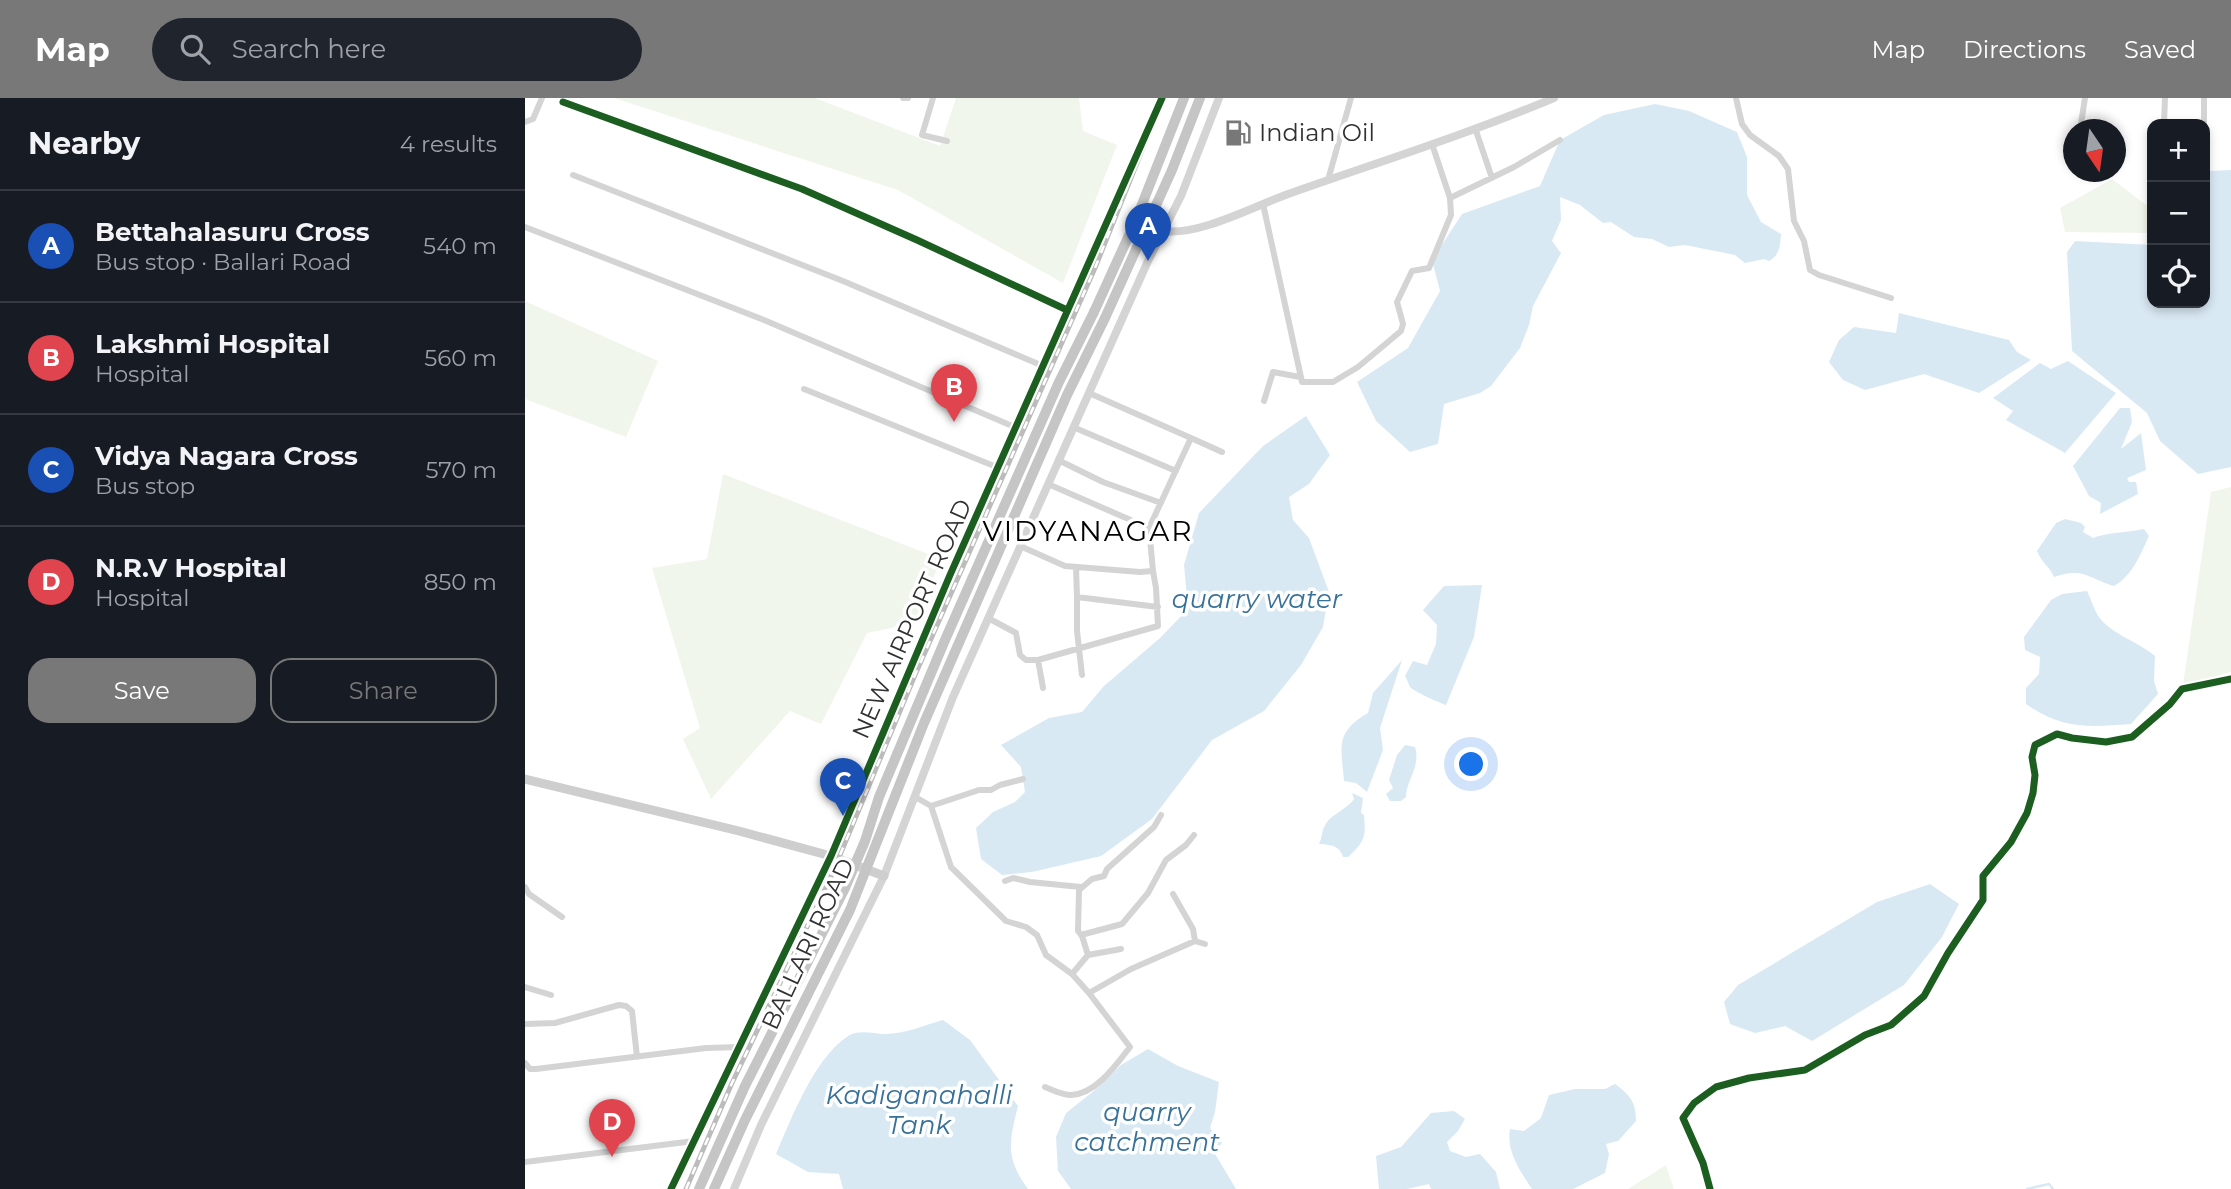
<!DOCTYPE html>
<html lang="en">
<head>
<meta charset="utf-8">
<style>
  body { margin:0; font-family:Montserrat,sans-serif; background:#20242c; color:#f1f3f6 }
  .controls { position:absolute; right:21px; top:21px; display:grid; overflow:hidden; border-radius:14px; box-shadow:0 4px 10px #0003 }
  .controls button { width:63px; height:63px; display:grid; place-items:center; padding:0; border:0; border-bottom:2px solid #363941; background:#171b24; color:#f1f3f6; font:35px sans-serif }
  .compass { position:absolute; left:1538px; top:21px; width:63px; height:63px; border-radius:50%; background:#171b24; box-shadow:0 4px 10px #0003; rotate:167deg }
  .you { position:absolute; left:947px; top:667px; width:24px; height:24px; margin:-18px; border:5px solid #fff; border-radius:50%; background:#1a73e8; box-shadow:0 0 0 10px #1a73e833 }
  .badge { display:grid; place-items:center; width:46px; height:46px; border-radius:50%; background:#787878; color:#fff; font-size:23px; font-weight:700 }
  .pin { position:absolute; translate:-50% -58px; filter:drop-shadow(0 2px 4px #0008) }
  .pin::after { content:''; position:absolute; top:37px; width:24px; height:21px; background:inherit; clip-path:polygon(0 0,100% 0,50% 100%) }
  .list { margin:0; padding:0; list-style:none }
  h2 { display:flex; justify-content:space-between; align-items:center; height:91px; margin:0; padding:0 28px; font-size:30px }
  h2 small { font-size:23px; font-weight:400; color:#9ea1a6 }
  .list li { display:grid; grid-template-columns:46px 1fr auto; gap:21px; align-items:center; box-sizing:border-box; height:112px; padding:0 28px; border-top:2px solid #363941 }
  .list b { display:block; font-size:26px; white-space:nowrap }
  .list p { margin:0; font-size:23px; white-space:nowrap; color:#9ea1a6 }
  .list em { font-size:23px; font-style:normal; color:#9ea1a6 }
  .actions { display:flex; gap:14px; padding:21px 28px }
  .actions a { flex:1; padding:16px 0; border:2px solid #787878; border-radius:21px; text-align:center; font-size:24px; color:#787878 }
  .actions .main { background:#787878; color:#fff }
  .icon { flex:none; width:38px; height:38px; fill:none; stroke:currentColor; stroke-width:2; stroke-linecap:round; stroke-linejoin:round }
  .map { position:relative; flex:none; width:1706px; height:1091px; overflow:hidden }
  header { display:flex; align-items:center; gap:42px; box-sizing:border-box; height:98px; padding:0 35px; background:#787878; color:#fff }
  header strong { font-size:33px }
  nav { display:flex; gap:38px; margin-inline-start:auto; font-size:24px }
  .search { width:490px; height:63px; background:#20242c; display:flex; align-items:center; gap:18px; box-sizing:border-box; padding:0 24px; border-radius:38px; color:#9ea1a6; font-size:26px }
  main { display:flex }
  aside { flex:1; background:#171b24 }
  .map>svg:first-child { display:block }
  .green { fill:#f1f6ec }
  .water { fill:#d9e9f4 }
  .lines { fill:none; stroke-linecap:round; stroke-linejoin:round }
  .stream { stroke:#d9e9f4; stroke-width:2.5 }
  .minor { stroke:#d4d4d4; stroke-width:6 }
  .tertiary { stroke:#d4d4d4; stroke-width:8 }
  .secondary { stroke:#cecece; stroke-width:9 }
  .trunk { stroke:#c5c5c5; stroke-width:10 }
  .rail-casing { stroke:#bcbcbc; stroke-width:5 }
  .rail { stroke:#fff; stroke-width:2.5; stroke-dasharray:8; stroke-linecap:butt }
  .trunk-bridge { stroke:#c5c5c5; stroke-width:10 }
  .cycleway-casing { stroke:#fff; stroke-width:11 }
  .cycleway { stroke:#1b5e20; stroke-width:7 }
  .labels { text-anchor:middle; stroke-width:7; stroke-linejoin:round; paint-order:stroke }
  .poi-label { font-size:24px; fill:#303030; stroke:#fff; text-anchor:start }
  .street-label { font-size:24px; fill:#303030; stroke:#fff }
  .water-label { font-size:26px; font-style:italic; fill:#377199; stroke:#fff }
  .quarter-label { font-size:28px; letter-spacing:2px; fill:#000; stroke:#fff }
</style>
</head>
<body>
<header>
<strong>Map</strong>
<div class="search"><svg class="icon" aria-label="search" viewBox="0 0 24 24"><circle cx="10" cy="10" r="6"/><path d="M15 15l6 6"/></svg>Search here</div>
<nav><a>Map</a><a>Directions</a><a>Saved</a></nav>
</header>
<main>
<aside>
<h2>Nearby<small>4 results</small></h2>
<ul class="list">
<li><span class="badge" style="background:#1a4fb4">A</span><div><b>Bettahalasuru Cross</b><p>Bus stop · Ballari Road</p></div><em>540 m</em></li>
<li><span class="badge" style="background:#e0444e">B</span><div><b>Lakshmi Hospital</b><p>Hospital</p></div><em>560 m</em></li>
<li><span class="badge" style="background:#1a4fb4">C</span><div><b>Vidya Nagara Cross</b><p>Bus stop</p></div><em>570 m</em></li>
<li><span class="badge" style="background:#e0444e">D</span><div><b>N.R.V Hospital</b><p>Hospital</p></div><em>850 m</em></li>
</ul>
<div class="actions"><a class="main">Save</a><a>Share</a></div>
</aside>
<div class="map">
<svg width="1706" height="1091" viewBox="0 0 1706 1091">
  <rect width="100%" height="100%" fill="#fff"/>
  <path class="green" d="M89 0H290L415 48 431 0H554L558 33 592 47 538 185 373 92Z
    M1587 81 1625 110 1623 135 1540 134 1535 110Z
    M0 203 133 263 101 339 0 301Z
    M198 376 416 461 390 525 342 535 296 626 265 613 186 701 158 641 175 630 127 470 182 461Z
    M1706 389V574L1658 587 1686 394Z
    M1141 1067 1149 1091H1103Z"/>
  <path class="water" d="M1130 6 1164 13 1212 34 1222 59V97L1236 124 1256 136C1255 148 1255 157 1244 163L1239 161 1220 165 1210 157 1160 147 1144 149 1127 141 1109 139 1086 124 1078 125 1055 107 1035 99 1036 122 1027 143 1036 155 1008 208 1004 227 995 250 982 267 966 288 955 295 919 306 913 346 885 354 851 323 832 284 883 250 915 193 907 162 937 116 1015 88 1035 42 1079 17Z
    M1706 72V369L1673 376 1635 343 1622 315 1547 253 1542 154 1550 143 1627 147V205H1680V78L1684 73Z
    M1374 215 1484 242 1492 254 1506 262 1454 295 1399 276 1340 292 1318 282 1304 264 1314 242 1329 229 1371 235Z
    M1543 263 1591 295 1540 355 1481 322 1488 313 1468 300 1515 265 1526 271Z
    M1595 310H1605L1607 324 1596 351 1616 335 1621 372 1602 380 1604 384H1611L1613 396 1575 416 1576 405 1564 398 1548 368Z
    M781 318 805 357 784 386 764 399 768 422 784 440 804 494 798 529 776 567 739 613 687 642 627 721 576 758 507 774 477 777 456 761 451 730 468 714 490 704 500 694 496 669 476 647 524 620 557 614 579 588 635 540 663 511 659 467 674 415 738 348Z
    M1540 421 1556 425 1560 429 1558 434 1568 440C1583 434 1601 435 1619 431L1624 438C1615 457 1608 477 1589 488 1562 480 1559 469 1529 479 1525 469 1516 464 1512 453L1531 425Z
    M957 487 949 539 921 607C917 606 888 593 885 589 883 585 882 581 880 578L888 563 902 567 911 546 912 527 898 512 919 488Z
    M1562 493C1566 501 1569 512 1574 519 1586 536 1614 544 1630 558L1629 583 1633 596 1606 626C1564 629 1537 632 1501 606V590L1514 576 1515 559 1500 552 1499 539 1526 502 1537 496Z
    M877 562 855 630 858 652 842 694 831 685 819 683C816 648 810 634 843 615L848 595Z
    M880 647 890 649C896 670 881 682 881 699L876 703H865L861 696 868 690 864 682 872 657Z
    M827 695 838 700 836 715 839 717C841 739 840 743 823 759H818C814 747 806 747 794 746 798 738 796 732 802 724 809 715 822 711 829 701Z
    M1405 786 1434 806 1417 839 1379 887 1287 943 1260 928 1230 935 1205 926 1199 904 1213 887 1352 804Z
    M418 922 445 942 493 1008C484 1045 480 1059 503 1091H318L314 1076 283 1074 251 1056C266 1021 290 959 323 938 334 931 349 936 360 936 379 936 400 927 418 922Z
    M623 951 653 968 694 984 690 1014 685 1030 697 1045 689 1054 711 1091H546L533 1073 531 1039 541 1015 570 992 596 967Z
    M1090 986C1105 997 1111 1004 1111 1023L1093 1043 1081 1046 1084 1056 1080 1075 1048 1091H1007C995 1073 981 1053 985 1031L999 1033 1016 1020 1024 997 1050 991H1080Z
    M929 1013 940 1021 933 1033 922 1044 925 1053 941 1059 955 1056 971 1074 975 1091H906L904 1086 882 1091H854L851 1058 876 1049 906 1015Z"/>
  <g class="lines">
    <path class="stream" d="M1502 1091 1524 1086 1528 1091"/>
    <path class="minor" d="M378 0H383
      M408 0 397 37 422 43
      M1211 0 1217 26 1225 37 1254 58 1263 71 1269 123 1279 143 1285 172 1294 177 1366 200
      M38 4 277 91 392 142 542 212
      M0 24 8 21 17 0
      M1639 26 1640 0
      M1679 26V0
      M950 30 967 80
      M1555 32 1560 0
      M907 46 925 100 989 69 1035 42
      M48 77 318 183 518 268
      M803 82 826 0
      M738 106 777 284H808L833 269 876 233 878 226 872 204 887 173 904 170 926 117 925 100
      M0 129 239 222 492 330
      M279 291 474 370
      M739 303 748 274 775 279
      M548 329 651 373
      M666 340 697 354
      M533 362 578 384 636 405
      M523 386 624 430
      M495 448 540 468 615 474 628 473 624 430 666 340 564 295
      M551 469 552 499 633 509
      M552 499V533L557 577
      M463 520 491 535 495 557 501 562H513L633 528 631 490 628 473
      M513 562 518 590
      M392 700 406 708 426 769 481 823 501 829 512 837 521 857 547 876 564 895 605 949C591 967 571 996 546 997 537 997 528 992 520 989
      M406 708 454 692H466L475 687 498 681
      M480 783 488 780 505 784 556 789
      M0 789 4 796 37 819
      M648 796 668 831 670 843
      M556 837 597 826 623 795 641 762 661 747 669 737
      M563 857 596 851
      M547 876 563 857 557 838 553 833 554 792 567 781 579 778 582 771 629 729 636 717
      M0 889 26 897
      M564 895 606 871 670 843 680 846
      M0 926 30 925 94 907 101 908 107 913 112 959
      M0 965 5 971H11L181 950 215 949
      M0 1064 169 1043
      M1185 1091 1178 1065 1158 1020 1169 1005 1191 989 1224 980 1280 972 1340 937 1366 927 1399 898 1423 855 1458 802V778L1486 744 1502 715 1508 695 1510 677 1507 659 1510 647 1532 636 1547 640 1581 644 1607 639 1645 606 1657 591 1706 581"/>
    <path class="tertiary" d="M639 133C675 138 731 107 766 95 854 64 943 36 1029 0
      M146 1091 306 758 425 477 637 0
      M209 1091 236 1027 359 778 428 599 623 163 656 98 694 0"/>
    <path class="secondary" d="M0 681 214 733 306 758 359 778"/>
    <path class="trunk" d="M569 214 610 124 659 0
      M580 220 647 72 675 0"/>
    <g class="rail-casing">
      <path id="rail" d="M161 1091 207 985 305 781 390 577 570 170 638 0"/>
    </g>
    <use href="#rail" class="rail"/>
    <path class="trunk-bridge" d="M174 1091 220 988 320 790 340 743 354 699 420 542 534 284 569 214
      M189 1091 220 1022 325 812 399 625 542 297 580 220"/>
    <g class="cycleway-casing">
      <path id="cycleway" d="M38 4 277 91 392 142 542 212
        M146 1091 306 758 425 477 637 0
        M1185 1091 1178 1065 1158 1020 1169 1005 1191 989 1224 980 1280 972 1340 937 1366 927 1399 898 1423 855 1458 802V778L1486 744 1502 715 1508 695 1510 677 1507 659 1510 647 1532 636 1547 640 1581 644 1607 639 1645 606 1657 591 1706 581"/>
    </g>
    <use href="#cycleway" class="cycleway"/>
  </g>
  <defs>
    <g id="fuel-bare" transform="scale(2.1)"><path d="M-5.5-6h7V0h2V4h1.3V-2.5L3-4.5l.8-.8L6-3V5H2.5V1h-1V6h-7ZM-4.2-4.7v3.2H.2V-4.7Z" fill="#787878" stroke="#fff" stroke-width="2.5" paint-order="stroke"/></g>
  </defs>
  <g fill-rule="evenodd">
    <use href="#fuel-bare" x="713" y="35"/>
  </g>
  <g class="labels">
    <g class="poi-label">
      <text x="734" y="43">Indian Oil</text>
    </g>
    <g class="street-label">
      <text transform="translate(387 521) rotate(-66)" y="8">NEW AIRPORT ROAD</text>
      <text transform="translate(283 846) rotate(-65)" y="8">BALLARI ROAD</text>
    </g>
    <g class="water-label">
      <text x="732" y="510">quarry water</text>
      <text x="394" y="1006">Kadiganahalli<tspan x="394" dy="30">Tank</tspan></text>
      <text x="622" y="1023">quarry<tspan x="622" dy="30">catchment</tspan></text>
    </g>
    <g class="quarter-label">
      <text x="563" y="443">VIDYANAGAR</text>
    </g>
  </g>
</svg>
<div class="controls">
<button>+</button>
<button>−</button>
<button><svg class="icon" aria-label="locate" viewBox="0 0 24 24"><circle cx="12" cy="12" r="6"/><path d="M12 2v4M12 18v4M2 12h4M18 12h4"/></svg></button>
</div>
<svg class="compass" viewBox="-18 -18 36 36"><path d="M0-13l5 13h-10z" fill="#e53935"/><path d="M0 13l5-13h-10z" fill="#9ea1a6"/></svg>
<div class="you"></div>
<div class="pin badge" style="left:623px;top:163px;background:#1a4fb4">A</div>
<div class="pin badge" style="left:429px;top:324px;background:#e0444e">B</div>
<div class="pin badge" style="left:318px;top:718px;background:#1a4fb4">C</div>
<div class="pin badge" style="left:87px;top:1059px;background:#e0444e">D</div>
</div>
</main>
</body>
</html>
